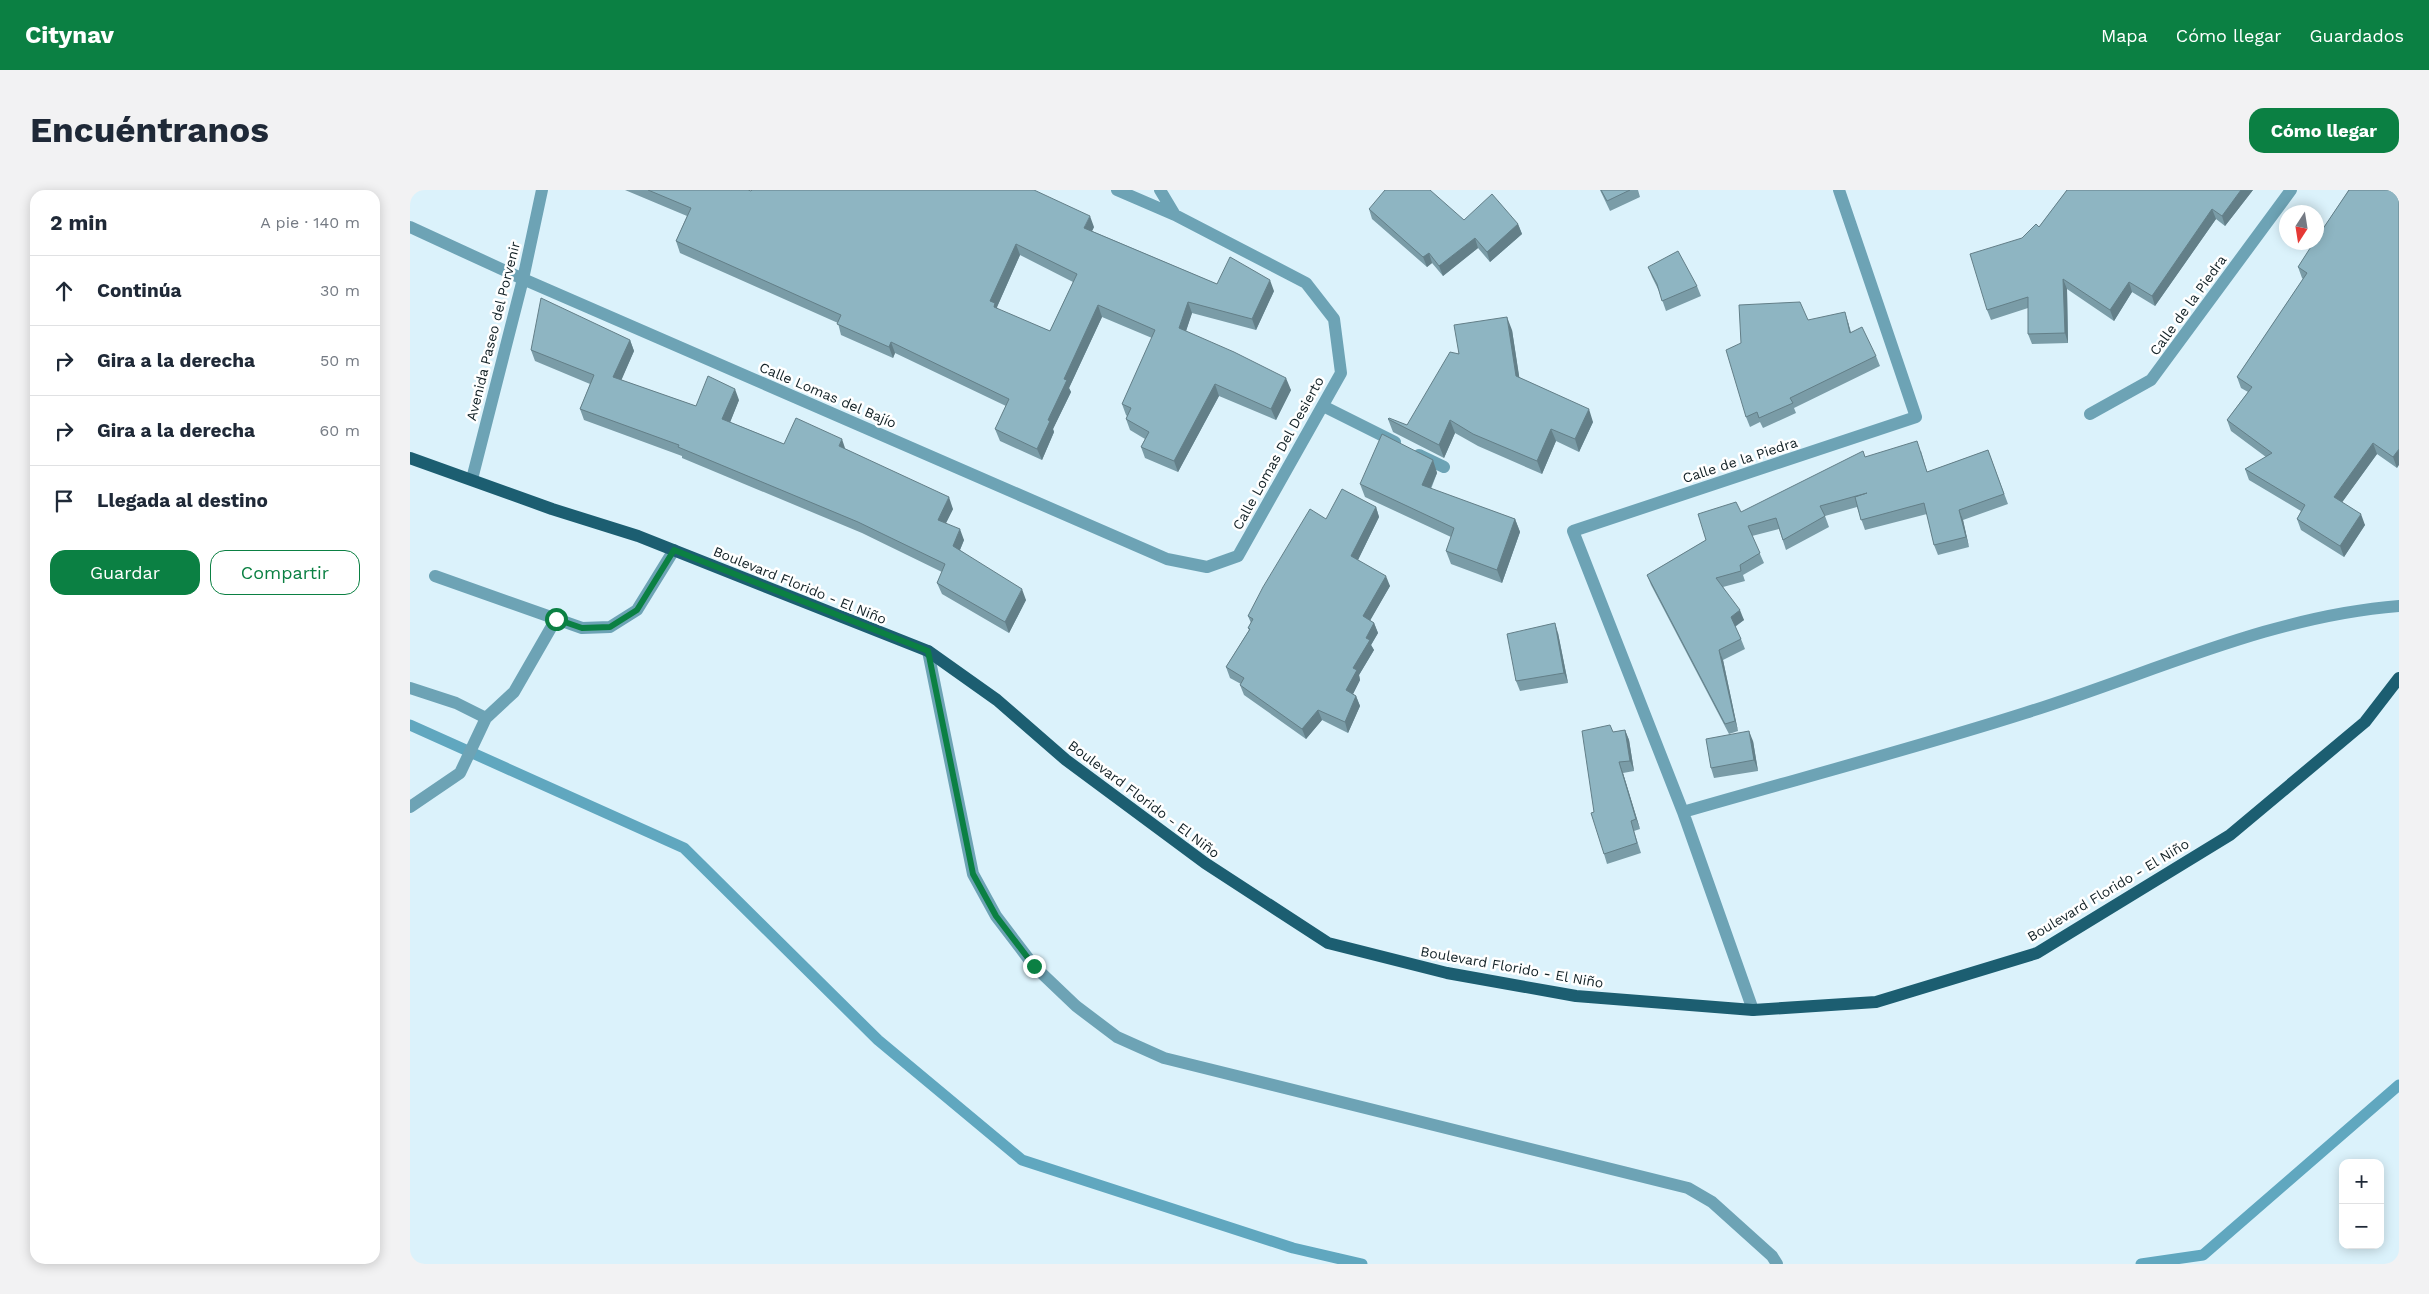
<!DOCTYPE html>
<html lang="es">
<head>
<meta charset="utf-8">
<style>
  body { margin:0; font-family:"Work Sans",sans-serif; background:#f2f2f3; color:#1f2937 }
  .controls { position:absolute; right:15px; bottom:15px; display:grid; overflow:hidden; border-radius:10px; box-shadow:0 2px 12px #0003 }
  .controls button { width:45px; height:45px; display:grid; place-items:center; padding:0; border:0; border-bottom:1px solid #e0e1e3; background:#fff; color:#1f2937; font:25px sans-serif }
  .compass { position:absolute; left:1869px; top:15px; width:45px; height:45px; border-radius:50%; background:#fff; box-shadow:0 2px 12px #0003; rotate:192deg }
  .stop { position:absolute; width:15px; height:15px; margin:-11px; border:4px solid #0b8043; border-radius:50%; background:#fff }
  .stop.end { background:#0b8043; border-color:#fff; box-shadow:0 1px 5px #0008 }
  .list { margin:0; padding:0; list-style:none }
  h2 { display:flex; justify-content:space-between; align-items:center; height:65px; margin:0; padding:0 20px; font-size:21px }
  h2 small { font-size:16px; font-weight:400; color:#747a83 }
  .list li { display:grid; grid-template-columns:32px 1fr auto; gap:15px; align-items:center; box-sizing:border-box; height:70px; padding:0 20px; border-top:1px solid #e0e1e3 }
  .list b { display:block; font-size:19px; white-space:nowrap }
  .list em { font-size:16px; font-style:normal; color:#747a83 }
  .actions { display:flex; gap:10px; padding:15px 20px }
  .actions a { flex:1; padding:11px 0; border:1px solid #0b8043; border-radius:15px; text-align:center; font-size:18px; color:#0b8043 }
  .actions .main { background:#0b8043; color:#fff }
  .icon { flex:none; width:28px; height:28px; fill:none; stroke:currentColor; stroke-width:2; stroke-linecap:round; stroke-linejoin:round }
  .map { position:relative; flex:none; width:1989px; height:1074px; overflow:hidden; border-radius:15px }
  header { display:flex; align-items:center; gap:30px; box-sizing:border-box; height:70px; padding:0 25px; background:#0b8043; color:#fff }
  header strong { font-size:24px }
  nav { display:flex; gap:28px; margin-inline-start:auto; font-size:18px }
  .intro { display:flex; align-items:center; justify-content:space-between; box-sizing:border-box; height:120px; padding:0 30px }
  h1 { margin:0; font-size:35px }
  .button { padding:12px 22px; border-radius:15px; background:#0b8043; color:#fff; font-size:18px; font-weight:700 }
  main { display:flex; gap:30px; padding:0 30px }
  aside { flex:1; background:#fff; border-radius:15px; box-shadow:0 2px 12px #0003 }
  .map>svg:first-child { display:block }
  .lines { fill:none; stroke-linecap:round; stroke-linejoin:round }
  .stream { stroke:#60a7bf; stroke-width:11 }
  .lane { stroke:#6da3b5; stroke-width:12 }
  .street { stroke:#6da3b5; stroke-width:12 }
  .primary { stroke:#1c5e71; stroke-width:12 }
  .wall { fill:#7a9ca7; fill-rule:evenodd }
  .shaded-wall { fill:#637f88 }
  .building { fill:#8eb5c2; stroke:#637f88; fill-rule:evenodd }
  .route { stroke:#0b8043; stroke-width:6 }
  .labels { text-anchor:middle; stroke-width:5; stroke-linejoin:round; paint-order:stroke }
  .street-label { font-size:14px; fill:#112025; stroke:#fff }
</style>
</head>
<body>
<header>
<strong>Citynav</strong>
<nav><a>Mapa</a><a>Cómo llegar</a><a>Guardados</a></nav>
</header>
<div class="intro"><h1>Encuéntranos</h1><a class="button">Cómo llegar</a></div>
<main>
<aside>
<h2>2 min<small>A pie · 140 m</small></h2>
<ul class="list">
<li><svg class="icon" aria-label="ahead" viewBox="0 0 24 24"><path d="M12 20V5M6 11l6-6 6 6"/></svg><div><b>Continúa</b></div><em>30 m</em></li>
<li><svg class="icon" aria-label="right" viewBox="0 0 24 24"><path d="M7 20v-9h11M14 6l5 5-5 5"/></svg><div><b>Gira a la derecha</b></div><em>50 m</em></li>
<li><svg class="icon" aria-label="right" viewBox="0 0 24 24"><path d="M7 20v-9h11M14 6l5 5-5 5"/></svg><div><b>Gira a la derecha</b></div><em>60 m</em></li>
<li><svg class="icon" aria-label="arrive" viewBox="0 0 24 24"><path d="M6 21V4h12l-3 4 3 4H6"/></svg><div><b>Llegada al destino</b></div></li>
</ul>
<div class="actions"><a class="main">Guardar</a><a>Compartir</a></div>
</aside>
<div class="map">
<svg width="1989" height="1074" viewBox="0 0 1989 1074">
  <rect width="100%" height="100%" fill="#dbf2fb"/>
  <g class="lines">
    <path class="stream" d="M0 535 274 658 468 850 612 970 883 1058 952 1074
      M1731 1074 1793 1065 1989 895"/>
    <path class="lane" d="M518 461 563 684 586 726 624 776 666 816 707 847 754 868 1278 998 1302 1012 1362 1066 1367 1074"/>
    <path class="street" d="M750 0 765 25
      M0 37 113 89 757 369 797 377 828 366 931 183 924 129 896 93 765 25 707 0
      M913 216 985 252
      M1680 224 1741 190 1881 0
      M1009 265 1034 277
      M62 289 113 89 132 0
      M25 386 172 438 200 437 227 420 264 360
      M0 498 46 513 76 528 50 583 0 617
      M76 528 104 502 146 429
      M1273 622C1387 589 1502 559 1615 523 1738 485 1859 426 1989 416
      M1343 820 1273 622 1163 341 1506 227 1429 0"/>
    <path class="primary" d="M0 268 142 319 228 346 518 461 587 510 656 570 795 673 918 753 1037 783 1166 806 1343 820 1466 812 1627 763 1820 645 1955 532 1989 488"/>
  </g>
  <path class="wall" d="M215 0H338L341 1 684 37 682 41 807 94 864 101 846 140 782 123 776 141 881 200 866 230 809 206 768 282 735 268 731 257 735 249 720 240 716 229 717 226 716 225 712 214 742 148 692 127 659 198 661 202 643 239 644 242 632 270 590 251 585 239 596 216 485 163 483 168 431 145 428 133 270 63 266 51 277 26ZM610 65 663 92 640 141 587 119V117Z
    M1190 0H1228L1230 7 1200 21Z
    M1657 0H1843L1815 36 1806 29 1745 116 1722 102 1704 131 1657 99 1658 153 1622 154 1618 144V118L1581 130 1577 120 1612 48 1629 37Z
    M1938 0H1989L1987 278 1967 264 1932 312 1955 335 1934 367 1891 340 1887 329 1891 321 1839 290 1835 279 1856 267 1821 241 1817 230 1838 202 1831 198 1827 187 1893 89 1892 88 1888 77 1938 1Z
    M959 19 1054 30 1108 34 1112 44 1080 72 1068 58 1033 86 1022 73 1017 77 962 29Z
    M1238 77 1287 96 1291 106 1256 121 1249 101 1242 87Z
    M1398 130 1438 132 1441 142 1466 166 1470 176 1384 218 1386 223 1353 238 1350 232 1340 237 1336 227 1331 153Z
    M1102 140 1109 187 1183 232 1169 262 1146 251 1132 284 1068 256 1045 243 1034 268 983 242 978 229 997 235 1049 164Z
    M220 150 224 161 211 190 286 216 329 210 320 232 374 254 436 259 543 319 536 333 554 350 550 360 616 410 599 443 532 404 527 393 532 382 452 343 272 268V266L174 230 170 219 180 194 125 171 121 160Z
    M1578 260 1598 314 1553 330 1559 357 1528 365 1524 355 1517 324 1455 340 1447 317 1415 326 1419 337 1376 360 1369 339 1342 346 1354 373 1333 385 1335 391 1313 397 1334 430 1325 437 1331 449 1335 459 1313 470 1328 541 1319 544 1241 395 1237 385 1296 350 1455 267 1511 261 1517 282Z
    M1023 270 1027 283 1021 299 1105 329 1110 342 1092 393 1041 374 1036 361 1041 347 955 307 950 294Z
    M966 317 969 327 948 370 980 396 960 430 964 433 968 443 961 455 964 460 949 485 950 490 943 504 946 506 950 516 938 543 912 530 896 549 834 505 830 495 831 494 820 488 816 477 839 440 838 438 841 433 838 426 916 329Z
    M1148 443 1158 493 1110 501 1106 491Z
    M1215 540 1219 550 1224 581 1213 583 1230 639 1224 641 1231 663 1197 674 1194 664 1184 622 1203 542Z
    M1343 551 1348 581 1304 588 1301 578Z"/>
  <path class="shaded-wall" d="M1831 0H1843L1815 36 1812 26Z
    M1802 19 1806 29 1745 116 1742 106Z
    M680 26 684 37 678 49 674 38Z
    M1108 34 1112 44 1080 72 1077 62Z
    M1065 48 1068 58 1033 86 1029 76Z
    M606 54 610 65 587 117 589 125 585 121 580 111Z
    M1019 63 1022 73 1017 77 1013 67Z
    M1653 89 1657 99 1658 153 1655 143Z
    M860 90 864 101 846 140 842 129Z
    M1719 92 1722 102 1704 131 1700 120Z
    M778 112 782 123 773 150 769 138Z
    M688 115 692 127 659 198 661 202 643 239 644 242 632 270 627 259 638 230 654 189Z
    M1435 122 1438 132 1443 153 1440 143Z
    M1097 127 1102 140 1111 198 1106 186Z
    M220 150 224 161 208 198 203 187Z
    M481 152 485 163 483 168 479 157Z
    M876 188 881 200 866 230 861 219Z
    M805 194 809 206 768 282 764 271Z
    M325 199 329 210 317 240 312 229Z
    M1179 219 1183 232 1169 262 1165 249Z
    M1040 230 1045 243 1034 268 1029 255Z
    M1141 239 1146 251 1132 284 1127 271Z
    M432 249 436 261 429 256Z
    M1963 253 1967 264 1928 318 1924 307Z
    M1989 259V275L1987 278 1983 267Z
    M1023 270 1027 283 1016 308 1012 295Z
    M539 307 543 319 532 341 528 330Z
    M966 317 969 327 945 376 941 366Z
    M1549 320 1553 330 1559 357 1556 347Z
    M1951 324 1955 335 1934 367 1930 356Z
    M1105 329 1110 342 1092 393 1087 380Z
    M550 339 554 350 547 367 543 356Z
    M976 386 980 396 957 436 953 426Z
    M612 399 616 410 599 443 595 432Z
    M1330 420 1334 430 1324 437 1321 427Z
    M964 433 968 443 961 455 964 460 949 485 950 490 940 510 936 500 943 478 956 448Z
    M1145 433 1148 443 1158 493 1154 483Z
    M1309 460 1313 470 1328 541 1325 531Z
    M946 506 950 516 938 543 935 532Z
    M908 520 912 530 896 549 892 539Z
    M1215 540 1219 550 1224 581 1220 571Z
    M1339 541 1343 551 1348 581 1344 570Z
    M1209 572 1213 583 1230 639 1226 629Z"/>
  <path class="building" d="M238 0H338L341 1 342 0H624L680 26 674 38 807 94 820 67 860 90 842 129 778 112 769 138 824 162 876 188 861 219 805 194 764 271 731 257 739 242 716 229 721 218 712 214 745 140 688 115 654 189 657 190 638 230 640 231 627 259 585 239 599 209 481 152 479 157 427 134 431 125 266 51 281 18ZM606 54 667 84 640 141 584 117 585 113 580 111Z
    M975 0H1020L1054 30 1082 4 1108 34 1077 62 1065 48 1029 76 1019 63 1013 67 959 19Z
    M1191 0H1220L1197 11Z
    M1657 0H1831L1812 26 1802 19 1742 106 1719 92 1700 120 1653 89 1655 143 1618 144V107L1577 120 1560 64 1612 48 1626 34 1629 37Z
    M1939 0H1989V259L1983 267 1963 253 1924 307 1951 324 1930 356 1887 329 1895 315 1835 279 1862 263 1817 230 1842 197 1827 187 1897 83 1888 77 1904 52H1906V49Z
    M1268 61 1287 96 1252 111 1247 94 1238 77Z
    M131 108 220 150 203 187 286 216 298 186 325 199 312 229 374 254 386 228 432 249 429 256 539 307 528 330 550 339 543 356 612 399 595 432 527 393 535 374 448 332 268 257 269 255 170 219 184 185 121 160Z
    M1390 112 1398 130 1435 122 1440 143 1452 137 1466 166 1380 208 1383 213 1349 228 1347 222 1336 227 1316 160 1331 153 1329 115Z
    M1097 127 1106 186 1179 219 1165 249 1141 239 1127 271 1063 244 1040 230 1029 255 978 229 979 228 997 235 1040 162 1049 164 1044 135Z
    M972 244 1023 270 1012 295 1105 329 1087 380 1036 361 1044 338 950 294Z
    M1507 251 1517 282 1578 260 1594 304 1549 320 1556 347 1524 355 1514 313 1451 330 1445 307 1457 303 1410 316 1415 326 1373 350 1366 328 1338 336 1350 363 1330 375 1331 381 1306 388 1330 420 1321 427 1331 449 1309 460 1325 531 1315 534 1237 385 1296 350 1288 324 1326 312 1331 322 1453 261 1455 267Z
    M932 299 966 317 941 366 976 386 953 426 964 433 956 448 960 450 943 478 947 480 936 500 946 506 935 532 908 520 892 539 830 495 834 488 816 477 840 439 838 438 843 429 838 426 853 397 900 319 916 329Z
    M1145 433 1154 483 1106 491 1097 444Z
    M1200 535 1203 542 1215 540 1220 571 1209 572 1226 629 1221 631 1227 653 1194 664 1181 623 1184 622 1172 541Z
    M1339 541 1344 570 1301 578 1296 549Z"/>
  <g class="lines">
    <path class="route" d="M146 429 172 438 200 437 227 420 264 360 518 461 563 684 586 726 624 776"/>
  </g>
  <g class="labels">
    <g class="street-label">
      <text transform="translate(1778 115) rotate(-54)" y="5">Calle de la Piedra</text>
      <text transform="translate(83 141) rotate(-76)" y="5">Avenida Paseo del Porvenir</text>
      <text transform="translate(418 205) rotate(23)" y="5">Calle Lomas del Bajío</text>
      <text transform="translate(868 263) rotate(-61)" y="5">Calle Lomas Del Desierto</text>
      <text transform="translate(1330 270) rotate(-18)" y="5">Calle de la Piedra</text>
      <text transform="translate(390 395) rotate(22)" y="5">Boulevard Florido - El Niño</text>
      <text transform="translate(734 609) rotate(37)" y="5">Boulevard Florido - El Niño</text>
      <text transform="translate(1698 700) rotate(-31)" y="5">Boulevard Florido - El Niño</text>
      <text transform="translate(1102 777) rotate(10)" y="5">Boulevard Florido - El Niño</text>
    </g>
  </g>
</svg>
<div class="controls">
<button>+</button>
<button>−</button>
</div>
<svg class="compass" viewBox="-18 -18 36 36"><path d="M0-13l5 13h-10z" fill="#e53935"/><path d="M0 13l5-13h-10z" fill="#747a83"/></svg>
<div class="stop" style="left:146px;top:429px"></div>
<div class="stop end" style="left:624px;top:776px"></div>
</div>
</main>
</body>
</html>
